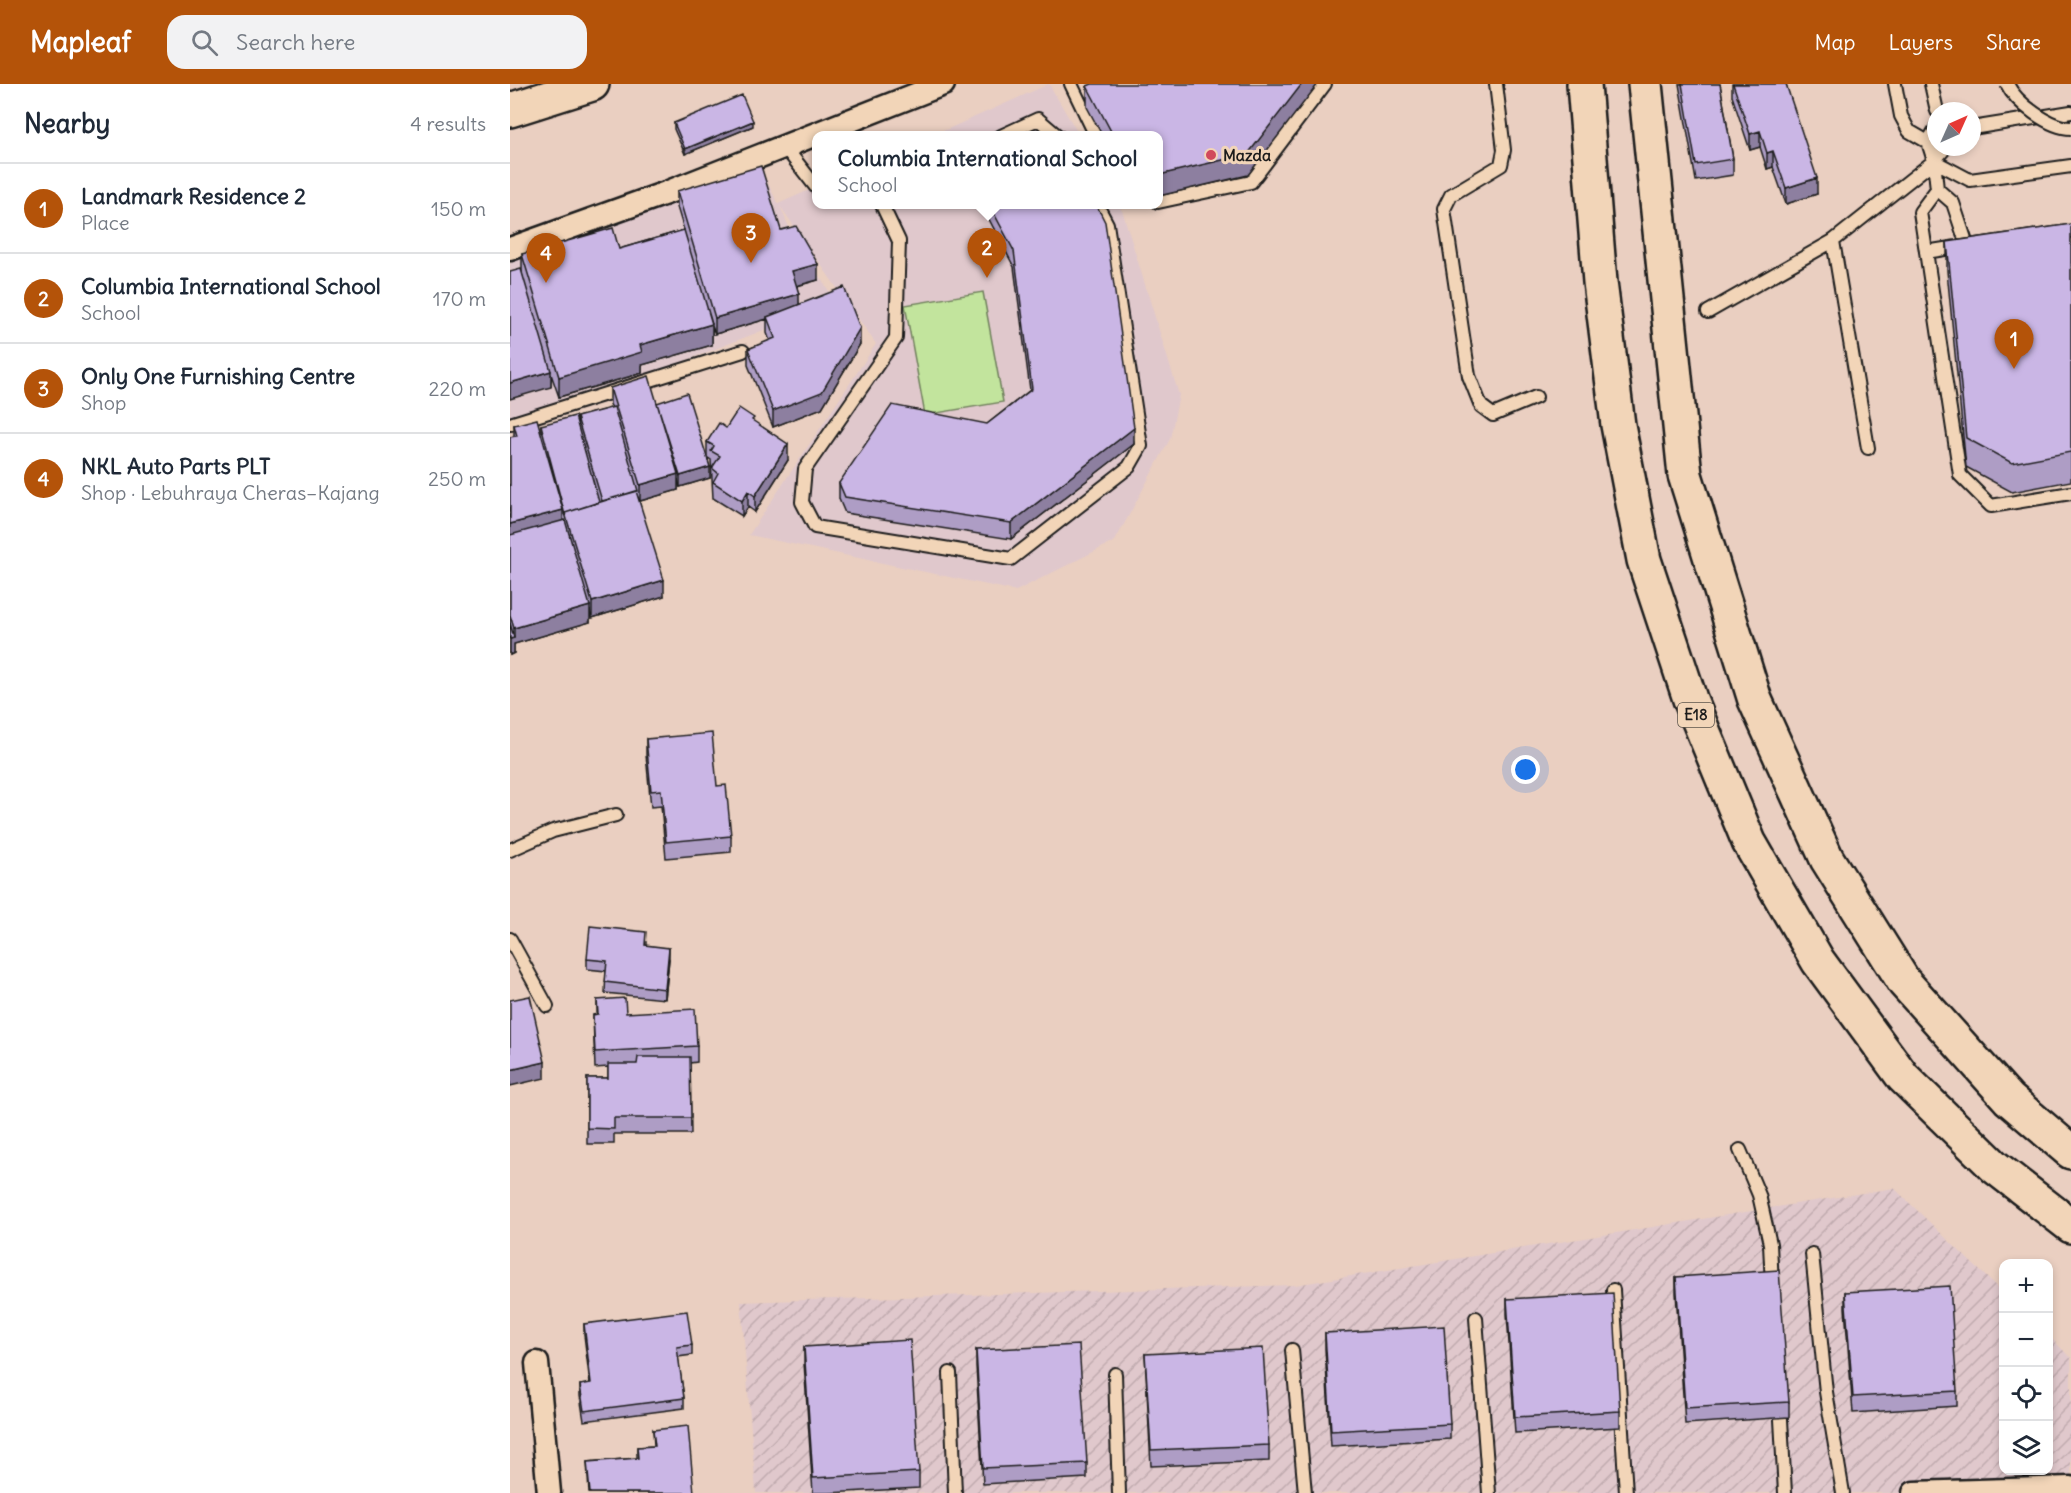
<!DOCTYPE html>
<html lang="en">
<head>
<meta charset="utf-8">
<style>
  body { margin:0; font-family:Delius,sans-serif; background:#f2f2f3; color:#1f2937 }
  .controls { position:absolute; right:18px; bottom:18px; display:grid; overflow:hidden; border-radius:12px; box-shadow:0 3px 9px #0003 }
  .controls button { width:54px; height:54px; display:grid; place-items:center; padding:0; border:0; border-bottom:2px solid #e0e1e3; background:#fff; color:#1f2937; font:30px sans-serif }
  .compass { position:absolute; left:1417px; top:18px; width:54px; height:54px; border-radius:50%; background:#fff; box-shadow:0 3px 9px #0003; rotate:45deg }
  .you { position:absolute; left:1016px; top:686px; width:21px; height:21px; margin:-15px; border:4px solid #fff; border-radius:50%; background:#1a73e8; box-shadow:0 0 0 9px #1a73e833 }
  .badge { display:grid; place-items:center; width:39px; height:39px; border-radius:50%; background:#b45309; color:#fff; font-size:20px; font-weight:700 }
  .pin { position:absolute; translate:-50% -50px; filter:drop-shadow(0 2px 3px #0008) }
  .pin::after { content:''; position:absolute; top:32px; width:21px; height:18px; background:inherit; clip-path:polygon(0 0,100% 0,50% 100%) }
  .popup { position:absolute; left:302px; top:47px; width:351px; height:78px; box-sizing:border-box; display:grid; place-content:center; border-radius:12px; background:#fff; filter:drop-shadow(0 2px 4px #0005); font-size:20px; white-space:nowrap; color:#747a83 }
  .popup b { font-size:22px; color:#1f2937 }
  .popup::after { content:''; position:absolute; left:50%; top:100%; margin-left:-12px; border:12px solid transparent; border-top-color:#fff }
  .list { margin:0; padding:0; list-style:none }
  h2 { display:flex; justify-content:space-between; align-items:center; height:78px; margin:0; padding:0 24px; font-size:26px }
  h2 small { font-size:20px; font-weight:400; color:#747a83 }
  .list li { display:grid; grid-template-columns:39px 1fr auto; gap:18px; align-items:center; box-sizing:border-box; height:90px; padding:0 24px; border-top:2px solid #e0e1e3 }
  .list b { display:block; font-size:22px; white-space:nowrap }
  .list p { margin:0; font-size:20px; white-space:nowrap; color:#747a83 }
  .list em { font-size:20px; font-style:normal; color:#747a83 }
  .icon { flex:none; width:33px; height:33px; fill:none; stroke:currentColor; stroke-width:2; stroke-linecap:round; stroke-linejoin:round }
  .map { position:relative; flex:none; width:1561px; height:1409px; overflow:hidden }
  header { display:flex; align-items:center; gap:36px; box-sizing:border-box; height:84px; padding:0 30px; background:#b45309; color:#fff }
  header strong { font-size:28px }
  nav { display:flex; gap:33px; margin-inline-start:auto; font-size:21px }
  .search { width:420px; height:54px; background:#f2f2f3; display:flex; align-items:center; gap:15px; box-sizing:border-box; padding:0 21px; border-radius:18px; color:#747a83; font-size:22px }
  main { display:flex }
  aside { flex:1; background:#fff }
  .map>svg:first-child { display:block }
  .built { fill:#e0c8cc }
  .industrial { fill:url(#industrial-furrows) }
  .pitch { fill:#c2e49d; stroke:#6f805c; stroke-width:1.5 }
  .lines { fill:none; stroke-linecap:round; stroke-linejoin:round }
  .lane-casing { stroke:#1c1c1c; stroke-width:16 }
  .street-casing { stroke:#1c1c1c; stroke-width:27 }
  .highway-casing { stroke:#1c1c1c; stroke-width:38 }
  .lane { stroke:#f2d5b8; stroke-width:12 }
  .street { stroke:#f2d5b8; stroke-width:22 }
  .highway { stroke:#f2d5b8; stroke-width:33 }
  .lane-bridge-casing { stroke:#1c1c1c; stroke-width:16; stroke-linecap:butt }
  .lane-bridge { stroke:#f2d5b8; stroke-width:12 }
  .wall { fill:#ae9dc5; stroke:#1c1c1c; stroke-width:1.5 }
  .shaded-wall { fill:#8d7fa0; stroke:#1c1c1c; stroke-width:1.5 }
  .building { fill:#cab6e5; stroke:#1c1c1c; stroke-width:1.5 }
  .poi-dot { fill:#d1495b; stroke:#f2d5b8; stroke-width:2 }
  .labels { text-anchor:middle; stroke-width:6; stroke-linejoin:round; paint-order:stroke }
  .shield { fill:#f2d5b8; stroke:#5c544b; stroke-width:1.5 }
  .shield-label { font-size:15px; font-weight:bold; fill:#1c1c1c }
  .poi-label { font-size:16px; font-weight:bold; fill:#1c1c1c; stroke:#f2d5b8; text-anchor:start }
</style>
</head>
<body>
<header>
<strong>Mapleaf</strong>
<div class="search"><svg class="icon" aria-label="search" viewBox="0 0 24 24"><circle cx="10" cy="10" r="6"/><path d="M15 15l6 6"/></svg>Search here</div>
<nav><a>Map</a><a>Layers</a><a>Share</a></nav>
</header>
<main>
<aside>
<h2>Nearby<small>4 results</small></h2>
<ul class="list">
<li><span class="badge">1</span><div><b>Landmark Residence 2</b><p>Place</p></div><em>150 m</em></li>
<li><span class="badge">2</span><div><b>Columbia International School</b><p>School</p></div><em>170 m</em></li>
<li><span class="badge">3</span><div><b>Only One Furnishing Centre</b><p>Shop</p></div><em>220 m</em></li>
<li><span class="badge">4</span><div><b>NKL Auto Parts PLT</b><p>Shop · Lebuhraya Cheras–Kajang</p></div><em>250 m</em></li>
</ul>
</aside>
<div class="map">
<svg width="1561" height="1409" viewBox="0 0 1561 1409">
  <defs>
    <pattern id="industrial-furrows" width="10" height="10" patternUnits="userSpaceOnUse" patternTransform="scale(1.5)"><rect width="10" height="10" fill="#e0c8cc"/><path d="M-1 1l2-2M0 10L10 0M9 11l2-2" fill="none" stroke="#c0abaf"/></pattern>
  </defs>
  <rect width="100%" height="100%" fill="#eacfc1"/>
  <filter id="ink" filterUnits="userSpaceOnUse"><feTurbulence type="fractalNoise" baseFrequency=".0167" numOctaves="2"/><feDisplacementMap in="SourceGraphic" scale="12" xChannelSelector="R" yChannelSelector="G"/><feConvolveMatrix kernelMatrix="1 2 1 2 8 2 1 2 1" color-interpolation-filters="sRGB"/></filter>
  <g filter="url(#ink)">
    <path class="built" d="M539 0 569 51 422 52Z
      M252 87 268 120 306 103V121H609L613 129 669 311 660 355 605 457 506 507 239 451 366 260 270 122 281 148 326 218 136 292 0 332V179Z"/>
    <path class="industrial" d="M1384 1104 1493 1209 1494 1386H1538L1539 1252 1561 1274V1409H246L231 1218 785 1201Z"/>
    <path class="pitch" d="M473 208 493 318 415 331 395 221Z"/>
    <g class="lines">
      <g class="lane-casing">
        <path id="lane" d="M561 0 586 52
          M986 0 994 66 991 81 941 111 934 125 959 292 971 322 983 331 1026 313
          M1385 0 1391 32 1399 47 1418 58
          M1421 0 1427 27
          M1426 44 1418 58 1424 77 1427 105
          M1462 44 1561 28
          M491 52 528 35 548 52
          M274 62 306 103
          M1424 77 1460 96 1561 82
          M648 118 741 98 815 0
          M372 121 389 157 386 254 295 385 292 418 305 443 501 475 619 383 631 362 597 140 587 121
          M1323 157 1358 364
          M1457 161 1443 119 1427 105 1410 128 1450 391 1481 422 1561 409
          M1416 168 1453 162
          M1198 228 1323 157 1424 77 1436 63
          M0 340 233 267
          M0 766 43 747 106 731
          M0 855 37 922
          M1230 1066 1249 1111 1260 1160 1262 1201
          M1302 1170 1316 1308 1333 1409
          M1103 1206 1116 1409
          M966 1234 979 1409
          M782 1266 795 1409
          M440 1289 445 1409
          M605 1290 609 1409
          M1270 1317 1275 1409"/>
      </g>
      <g class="street-casing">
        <path id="street" d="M0 165 156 109 433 0
          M27 1279 39 1409
          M1404 1409 1561 1404"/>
      </g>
      <g class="highway-casing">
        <path id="highway" d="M1074 0 1090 198 1108 341 1134 476 1180 615 1239 758 1308 877 1393 993 1485 1083 1561 1142
          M1135 0 1175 391 1245 616 1317 775 1394 898 1499 1015 1561 1068
          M0 26 82 0"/>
      </g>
      <use href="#lane" class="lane"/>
      <use href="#street" class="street"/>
      <use href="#highway" class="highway"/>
      <g class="lane-bridge-casing">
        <path id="lane-bridge" d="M1497 0C1506 19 1540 44 1561 44"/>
      </g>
      <use href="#lane-bridge" class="lane-bridge"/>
    </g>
    <path class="wall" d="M1169 0H1210L1223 75V91L1186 97Z
      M1222 0H1276L1307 110 1276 120 1263 83 1257 85 1250 63 1240 66 1222 12Z
      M577 2 738 91 648 112V51H592L577 23Z
      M164 39 243 42 175 70 164 45Z
      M167 107 271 146 308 196 287 202 289 221 350 260 312 324 263 343 238 281V265L260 257 257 249V235L205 250 202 242V261L132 281V289L49 313 41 290V303L12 190V170L109 165 174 146 167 123Z
      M471 120H586L624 360 501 455 335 429 329 415V399L477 340 520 306 504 183Z
      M1561 140V397L1502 408 1456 383 1437 187V158Z
      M100 304 147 321 197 372V358L216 344 244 338 278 376 245 428 238 423 232 432 203 414 201 376 198 374 200 394 170 403 168 395V406L130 417 128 413 154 512 82 534 80 526V538L4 560V569L0 571V353L4 352V341L31 347V341L67 339V333L102 324 100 320Z
      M136 655 207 702 221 752V768L156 774 151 722 141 723 136 671Z
      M136 858V862L159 875 155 915 95 909 96 887 77 885V875Z
      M87 916 187 962V978L180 979 181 1050H104V1060H77V994H98V983L85 984 83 931 87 930Z
      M1166 1193 1279 1318V1333L1175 1340 1166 1209Z
      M1335 1208 1447 1307V1322L1343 1329 1335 1224Z
      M997 1215 1110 1327V1343L1005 1349 997 1230Z
      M74 1240 182 1261V1271L168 1273 174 1314V1324L74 1337 70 1312V1301L80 1300 74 1251Z
      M815 1249 940 1340V1355L821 1362 815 1265Z
      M294 1263 409 1388V1404L318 1409H303L294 1279Z
      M466 1266 577 1379V1394L473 1400 466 1282Z
      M635 1270 759 1361V1377L641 1382Z
      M143 1346 184 1409H79L77 1378 127 1374V1363L144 1362Z"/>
    <path class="shaded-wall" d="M792 0H808L738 91 649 112V91Z
      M243 37V42L175 70V65Z
      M1250 47V63L1240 66V50Z
      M1263 67V83L1257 85V69Z
      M1307 94V110L1276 120V104Z
      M308 180V196L282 203V187Z
      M289 210V226L257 233V235L205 250V234Z
      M202 240V261L132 281V289L49 313V293L130 261Z
      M350 244V260L312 324 263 343V327Z
      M41 287V303L0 315V299Z
      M624 344V360L501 455V439Z
      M278 360V376L245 428V412Z
      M200 383V394L170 403V392Z
      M168 390V406L130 417V401Z
      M238 407V423L232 432V417Z
      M53 426V442L0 456V440Z
      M154 496V512L82 534V518Z
      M80 522V538L4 560V569L0 571V555L4 554V544Z
      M159 864V875L155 915V905Z
      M35 978V994L0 1002V986Z"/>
    <path class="building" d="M582 0H792L738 70 649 91 648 51H603L577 2Z
      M1172 0H1210L1223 75 1186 81Z
      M1223 0H1276L1307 94 1276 104 1263 67 1257 69 1250 47 1240 50Z
      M232 11 243 37 175 65 164 39Z
      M251 82 271 146 286 142 308 180 282 187 289 210 205 234 167 107Z
      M479 120H586L595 138 624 344 501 439 335 413 329 399 382 321 477 340 522 305 504 167Z
      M1561 140V368L1502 379 1456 354 1437 158Z
      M103 144 109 165 174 146 202 240 130 261 132 268 49 293 12 170Z
      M11 185 41 287 0 299V188Z
      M334 203 350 244 312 308 263 327 238 265 265 254 257 233Z
      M139 292 168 390 130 401 100 304Z
      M177 309 200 383 170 392 147 319Z
      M104 323 128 407 92 417 67 333Z
      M229 324 244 334 242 336 278 360 245 412 238 407 232 417 203 398 208 389 202 384 210 372 201 367 204 362 197 358 209 339 216 344Z
      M65 332 89 418 55 429V431L31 341Z
      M27 335 53 426 0 440V353L7 352 4 341Z
      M126 407 154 496 82 518 55 429Z
      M55 436 80 522 4 544 0 531V451Z
      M0 539 4 554 0 555Z
      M202 649 207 702 216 701 221 752 156 758 151 706 141 707 136 655Z
      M80 842 136 848 135 861 159 864 155 905 95 898 97 877 77 875Z
      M20 912 35 978 0 986V916Z
      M115 914 116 929 185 925 187 962 85 968 83 931 88 930 87 916Z
      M128 973H180L181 1034H104V1045L77 1044V994H98V980H127Z
      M1269 1186 1279 1318 1175 1324 1166 1193Z
      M1440 1202 1447 1307 1343 1313 1335 1208Z
      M1103 1209 1110 1327 1005 1333 997 1215Z
      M177 1227 182 1261 167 1263 174 1314 74 1327 70 1301 81 1299 74 1240Z
      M934 1242 940 1340 821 1347 815 1249Z
      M400 1256 409 1388 303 1394 294 1263Z
      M569 1261 577 1379 473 1384 466 1266Z
      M753 1264 759 1361 641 1366 635 1270Z
      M178 1342 184 1409H80L77 1378 128 1374 127 1363 145 1362 143 1346Z"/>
  </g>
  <circle class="poi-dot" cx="701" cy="71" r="6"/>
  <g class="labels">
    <rect class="shield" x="1168" y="619" width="36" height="24" rx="4.5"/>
    <g class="shield-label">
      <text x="1186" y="636">E18</text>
    </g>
    <g class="poi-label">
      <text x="713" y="77">Mazda</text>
    </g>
  </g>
</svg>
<div class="controls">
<button>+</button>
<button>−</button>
<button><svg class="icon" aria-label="locate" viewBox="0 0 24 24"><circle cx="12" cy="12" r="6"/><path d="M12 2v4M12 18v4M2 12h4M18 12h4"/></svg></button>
<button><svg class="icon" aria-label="layers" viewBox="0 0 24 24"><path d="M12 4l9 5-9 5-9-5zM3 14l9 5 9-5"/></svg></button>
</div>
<svg class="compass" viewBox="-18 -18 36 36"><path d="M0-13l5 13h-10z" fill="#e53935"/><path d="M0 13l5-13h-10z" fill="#747a83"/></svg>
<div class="you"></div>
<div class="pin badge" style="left:1504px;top:285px">1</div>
<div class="pin badge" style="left:477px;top:194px">2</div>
<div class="popup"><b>Columbia International School</b>School</div>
<div class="pin badge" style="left:241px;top:179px">3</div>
<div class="pin badge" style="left:36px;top:199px">4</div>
</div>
</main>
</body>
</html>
